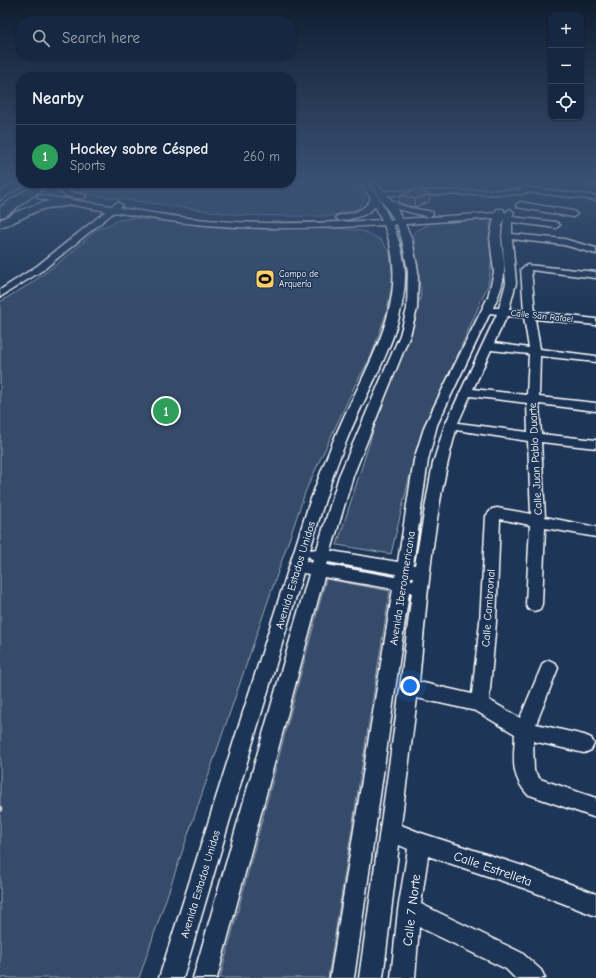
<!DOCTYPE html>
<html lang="en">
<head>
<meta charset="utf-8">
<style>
  body { margin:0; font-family:"Comic Neue",sans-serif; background:#1f3048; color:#f1f3f6 }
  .controls { position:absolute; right:12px; top:12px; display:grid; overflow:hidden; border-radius:8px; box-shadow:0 1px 3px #0004 }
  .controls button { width:36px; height:36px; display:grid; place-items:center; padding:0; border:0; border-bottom:1px solid #35445a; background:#162841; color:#f1f3f6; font:20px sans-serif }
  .you { position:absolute; left:410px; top:686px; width:14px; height:14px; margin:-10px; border:3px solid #fff; border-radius:50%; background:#1a73e8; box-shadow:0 0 0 6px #1a73e833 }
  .badge { display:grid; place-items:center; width:26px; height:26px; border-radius:50%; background:#1a73e8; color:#fff; font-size:13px; font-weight:700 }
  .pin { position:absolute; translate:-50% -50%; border:2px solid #fff; box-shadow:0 1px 4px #0006 }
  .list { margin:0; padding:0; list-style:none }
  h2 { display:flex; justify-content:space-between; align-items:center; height:52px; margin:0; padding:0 16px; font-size:17px }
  h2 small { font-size:13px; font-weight:400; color:#9ea6b1 }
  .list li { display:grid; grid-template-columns:26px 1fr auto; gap:12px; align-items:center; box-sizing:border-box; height:64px; padding:0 16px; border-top:1px solid #35445a }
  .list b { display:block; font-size:15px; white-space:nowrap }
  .list p { margin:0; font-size:13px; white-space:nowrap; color:#9ea6b1 }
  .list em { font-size:13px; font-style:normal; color:#9ea6b1 }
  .icon { flex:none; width:22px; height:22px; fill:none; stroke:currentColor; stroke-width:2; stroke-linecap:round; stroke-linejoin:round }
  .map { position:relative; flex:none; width:596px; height:978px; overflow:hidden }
  .search { position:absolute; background:#162841; box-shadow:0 1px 3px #0004; left:16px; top:16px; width:280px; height:44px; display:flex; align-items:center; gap:10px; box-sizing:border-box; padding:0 14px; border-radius:16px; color:#9ea6b1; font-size:15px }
  .panel { position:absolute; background:#162841; box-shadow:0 1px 3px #0004; left:16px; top:72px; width:280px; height:116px; border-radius:16px }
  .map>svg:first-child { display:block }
  .green { fill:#364b69; stroke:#9aa5b4 }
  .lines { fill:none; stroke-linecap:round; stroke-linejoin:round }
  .minor-casing { stroke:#fff; stroke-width:3 }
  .major-casing { stroke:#fff; stroke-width:3 }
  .highway-casing { stroke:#fff; stroke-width:3 }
  .minor { fill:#1d3557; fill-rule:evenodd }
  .major { fill:#1d3557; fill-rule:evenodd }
  .highway { fill:#1d3557; fill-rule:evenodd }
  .wall { fill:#405068; stroke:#fff }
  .shaded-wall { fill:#344155; stroke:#fff }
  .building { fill:#4a5d79; stroke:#fff }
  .labels { text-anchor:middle; stroke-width:3; stroke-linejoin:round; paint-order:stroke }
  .far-poi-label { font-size:9px; fill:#fff; stroke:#1d3557; text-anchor:start }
  .far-street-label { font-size:9px; fill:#fff; stroke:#1d3557 }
  .street-label { font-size:11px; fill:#fff; stroke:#1d3557 }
  .near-street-label { font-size:13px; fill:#fff; stroke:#1d3557 }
</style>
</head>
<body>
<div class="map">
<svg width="596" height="978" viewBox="0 0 596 978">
  <rect width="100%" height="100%" fill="#1d3557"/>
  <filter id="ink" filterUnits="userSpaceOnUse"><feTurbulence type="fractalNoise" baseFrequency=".025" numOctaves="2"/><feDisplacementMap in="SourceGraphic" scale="8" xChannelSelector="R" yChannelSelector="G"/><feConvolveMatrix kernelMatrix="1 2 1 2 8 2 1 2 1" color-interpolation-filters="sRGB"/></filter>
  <g filter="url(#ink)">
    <path class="green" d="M291 181H355L366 197 358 209 331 216H288L239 215 68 192 63 186 67 183H291Z
      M132 218 219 227 336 228 363 231 381 240 390 253 393 279 387 311 371 357 356 383 306 490 139 978H0V302L30 284 70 254 96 230 119 220Z
      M490 220 492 260 488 285 416 450 391 554 337 545 378 416 421 295 413 233 434 221Z
      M326 579 390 591 328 978H220Z"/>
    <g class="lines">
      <g class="minor-casing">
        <path id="minor" d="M359 181H367L379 198 390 220 394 219 371 185 372 183H378L383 191 520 190 521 187H524L596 196V200L527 192 523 194 387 195C397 209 417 208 432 212L433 214 429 217 397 209 402 219 495 213 497 209H503L505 213 510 209 514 212 512 217 556 222 560 225 556 228 512 222V234L564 239 596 248V254L564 245 512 239 516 283 509 309 524 311 521 269 527 265 596 272V278L531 270 535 312 596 319V325L535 319 540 349 596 356V362L540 356 539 397 596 403V411L539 404 541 434 596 440V448L541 442 545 517 596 527V537L545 528 542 604 540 609 534 611 528 609 526 604 530 525 500 519 496 622 489 700 520 718 543 663 549 660 555 663 558 668 536 724 584 735 591 738 594 744 591 750 584 753 533 741 534 771 540 779 596 798V818L527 794C510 774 514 759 515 734L476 711 417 698 401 825 421 833 526 867 596 894V916L526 889 428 856 421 904 522 953 541 970 545 978H515L506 969 419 927 415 978H391L398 910 408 849 399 845 383 978H359L400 688 412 592H409L354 978H330L393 589 324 577 217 978H193L309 574 303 573 183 978H159L308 507C319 477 330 447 343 419 372 356 412 296 384 225 329 228 274 230 220 226 184 224 149 218 114 212L43 270 0 297V290L37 266 106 211 41 199 37 197 38 195 111 206 118 202 122 205 120 208C153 213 186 219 220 221 274 225 328 223 382 220L375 206C367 217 353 218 340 221L336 218 337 216C350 213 364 213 371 198ZM494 218 490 238 494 272 488 297 425 425 414 460 398 562 331 551 353 476 410 335 417 309 418 271 412 240 405 224ZM504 218 502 236 506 283 499 308H493C498 297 503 285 504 273 506 253 496 240 504 218ZM397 224 402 240 408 271 407 309 400 335 339 476 317 549 310 550C321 512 332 474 348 437 369 386 405 332 405 275 405 258 399 240 393 225ZM490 313 497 314 445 425 433 463 415 565H413L428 460 437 425ZM507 316 524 317 529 348 494 343ZM491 350 529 354 527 395 473 389ZM470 396 527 403 528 432 458 423ZM456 430 528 441 531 514 497 508 492 509 486 516 480 622 472 694 419 682C427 598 433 512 456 430ZM308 556 313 560 312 563 306 561ZM328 562 396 574 395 577 327 565ZM411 577H414L413 580H411Z
          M581 181H596V185L582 183Z
          M55 183H61L71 192 85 195 86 197 82 199 65 196 55 187Z
          M520 202 573 211 577 214 573 217 517 207 516 205Z"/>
      </g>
      <g class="major-casing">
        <path id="major" d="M19 181H21V183H28L0 200V192Z
          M59 199H69L74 202C69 208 55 206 47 208 30 212 16 223 0 227V220C19 210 37 203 59 199Z"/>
      </g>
      <g class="highway-casing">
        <path id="highway" d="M37 183H51L5 216 0 217V207Z"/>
      </g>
      <use href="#minor" class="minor"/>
      <use href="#major" class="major"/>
      <use href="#highway" class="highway"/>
    </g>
    <path class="wall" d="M400 195 429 202 414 207 399 203Z"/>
    <path class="shaded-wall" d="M430 195 429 202 414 207 415 199Z
      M0 806 2 809 0 813Z"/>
    <path class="building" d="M419 189 430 195 415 199 400 195Z"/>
  </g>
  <linearGradient id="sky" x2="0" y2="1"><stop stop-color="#101d30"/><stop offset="0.57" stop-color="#3a5174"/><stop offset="1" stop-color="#3a5174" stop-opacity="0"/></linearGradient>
  <rect width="596" height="318" fill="url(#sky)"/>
  <defs>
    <g id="stadium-square" transform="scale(1)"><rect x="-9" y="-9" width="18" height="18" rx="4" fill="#ffd166" stroke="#1d3557"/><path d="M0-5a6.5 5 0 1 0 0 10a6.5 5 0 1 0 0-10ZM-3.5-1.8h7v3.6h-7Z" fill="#111"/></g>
  </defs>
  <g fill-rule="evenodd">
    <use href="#stadium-square" x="265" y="279"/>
  </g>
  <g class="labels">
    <g class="far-poi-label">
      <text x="279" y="277">Campo de<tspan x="279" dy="10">Arquería</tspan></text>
    </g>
    <g class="far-street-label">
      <text transform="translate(542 316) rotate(6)" y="3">Calle San Rafael</text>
    </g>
    <g class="street-label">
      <text transform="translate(535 459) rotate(-93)" y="4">Calle Juan Pablo Duarte</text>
      <text transform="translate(295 575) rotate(-73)" y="4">Avenida Estados Unidos</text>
      <text transform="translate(402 588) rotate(-81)" y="4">Avenida Iberoamericana</text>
      <text transform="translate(488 608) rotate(-86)" y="4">Calle Cambronal</text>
      <text transform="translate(200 884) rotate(-73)" y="4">Avenida Estados Unidos</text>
    </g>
    <g class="near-street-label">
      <text transform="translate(493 868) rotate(19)" y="5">Calle Estrelleta</text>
      <text transform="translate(411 910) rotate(-83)" y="5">Calle 7 Norte</text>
    </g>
  </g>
</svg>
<div class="controls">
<button>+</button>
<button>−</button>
<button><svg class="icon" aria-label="locate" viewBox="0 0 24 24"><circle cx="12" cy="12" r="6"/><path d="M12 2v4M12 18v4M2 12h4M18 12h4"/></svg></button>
</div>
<div class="you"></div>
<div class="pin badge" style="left:166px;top:411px;background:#2e9e5b">1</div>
<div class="search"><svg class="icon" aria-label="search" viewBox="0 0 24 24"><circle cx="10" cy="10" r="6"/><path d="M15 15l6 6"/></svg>Search here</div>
<section class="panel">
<h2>Nearby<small></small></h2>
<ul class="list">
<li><span class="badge" style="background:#2e9e5b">1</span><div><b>Hockey sobre Césped</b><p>Sports</p></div><em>260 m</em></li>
</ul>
</section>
</div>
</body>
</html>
